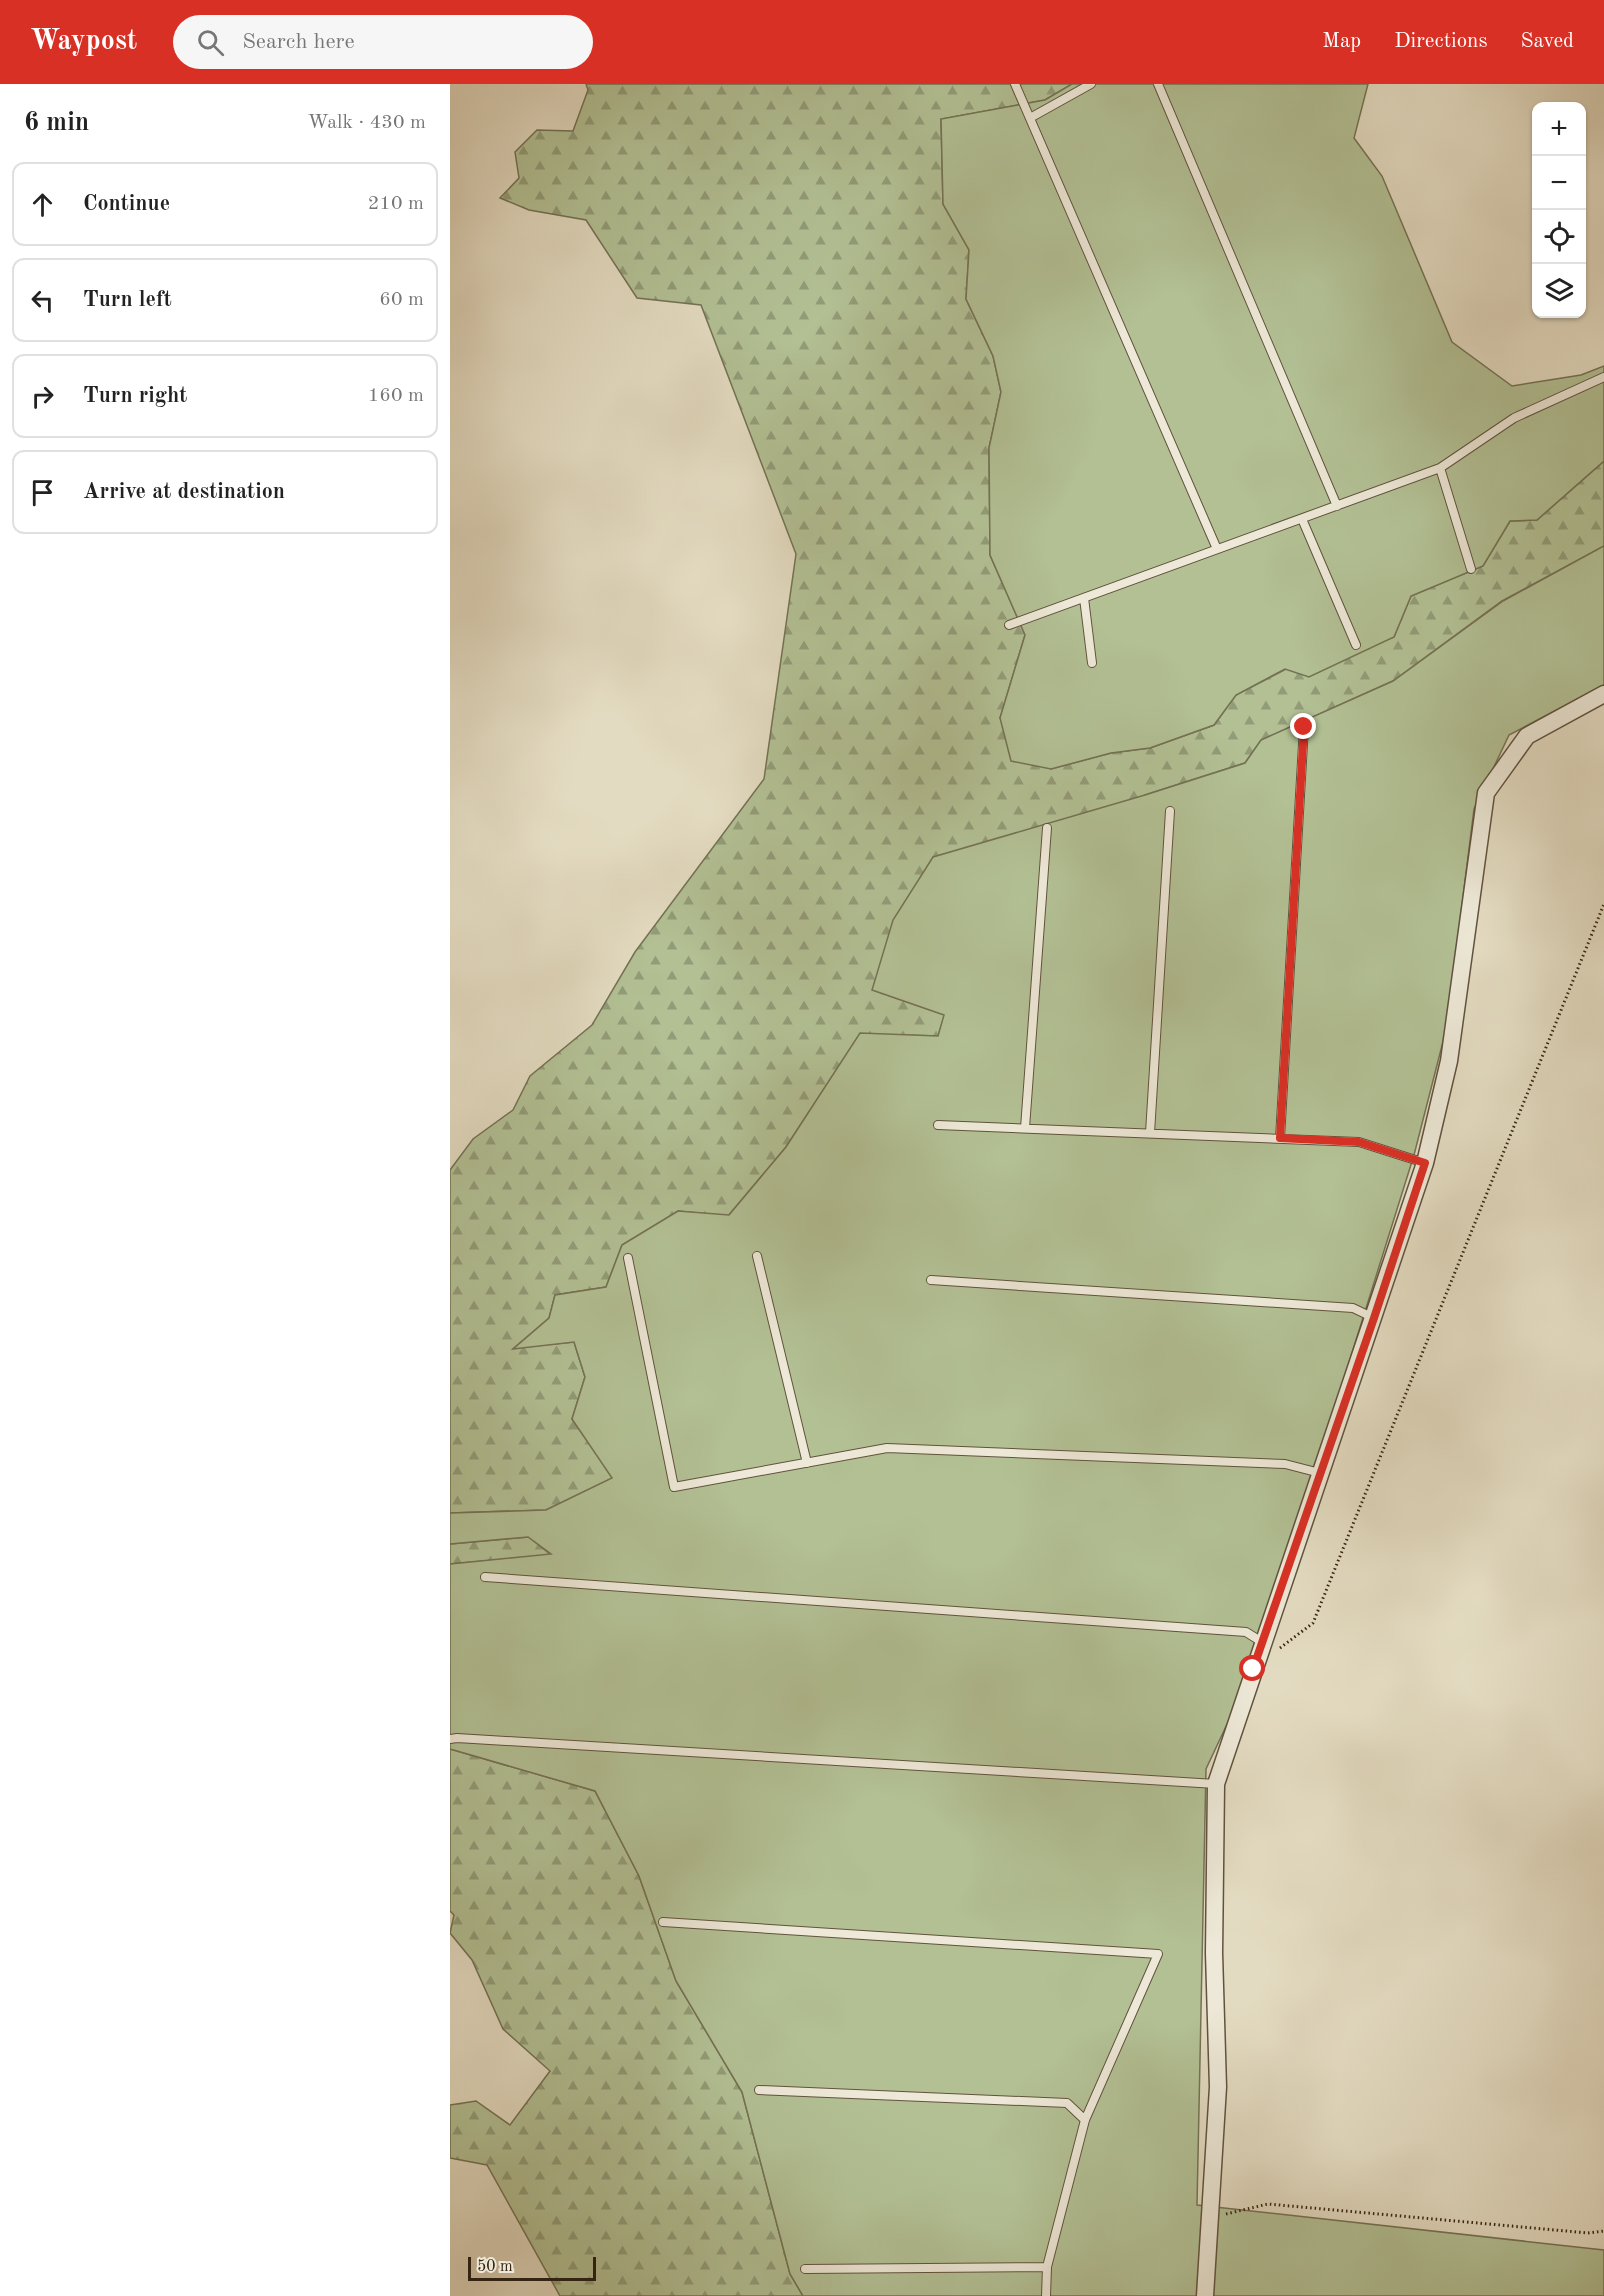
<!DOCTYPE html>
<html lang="en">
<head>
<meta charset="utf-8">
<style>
  body { margin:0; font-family:"Old Standard TT",serif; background:#f6f6f6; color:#222 }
  .controls { position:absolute; right:18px; top:18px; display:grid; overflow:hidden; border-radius:12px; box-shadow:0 2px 4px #0004 }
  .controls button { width:54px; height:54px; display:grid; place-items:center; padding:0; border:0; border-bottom:2px solid #e0e0e0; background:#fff; color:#222; font:30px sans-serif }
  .scale { position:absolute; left:18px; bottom:15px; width:128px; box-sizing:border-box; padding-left:6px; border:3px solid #362413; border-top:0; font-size:16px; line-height:21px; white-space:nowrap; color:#362413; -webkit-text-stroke:4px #ede8d7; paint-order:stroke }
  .stop { position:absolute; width:18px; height:18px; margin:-14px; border:4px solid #d93025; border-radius:50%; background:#fff }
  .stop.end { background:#d93025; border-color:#fff; box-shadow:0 2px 6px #0008 }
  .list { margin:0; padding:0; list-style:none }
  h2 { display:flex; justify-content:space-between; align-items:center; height:78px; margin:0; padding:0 24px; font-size:26px }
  h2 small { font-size:20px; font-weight:400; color:#767676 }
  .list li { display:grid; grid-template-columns:39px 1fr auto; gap:18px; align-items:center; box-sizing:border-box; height:84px; margin:0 12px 12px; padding:0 12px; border:2px solid #e0e0e0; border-radius:12px }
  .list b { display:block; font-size:22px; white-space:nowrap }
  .list em { font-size:20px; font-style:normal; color:#767676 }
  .icon { flex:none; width:33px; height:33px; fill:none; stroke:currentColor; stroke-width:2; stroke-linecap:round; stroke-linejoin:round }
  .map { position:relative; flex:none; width:1154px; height:2212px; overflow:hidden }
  header { display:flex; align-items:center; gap:36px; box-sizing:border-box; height:84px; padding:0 30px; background:#d93025; color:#fff }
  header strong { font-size:28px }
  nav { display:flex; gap:33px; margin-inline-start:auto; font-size:21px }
  .search { width:420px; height:54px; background:#f6f6f6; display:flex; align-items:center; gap:15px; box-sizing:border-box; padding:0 21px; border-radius:33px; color:#767676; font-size:22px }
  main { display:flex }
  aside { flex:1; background:#fff }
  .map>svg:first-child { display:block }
  .forest { fill:url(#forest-firs); stroke:#747254; stroke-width:1.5 }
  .garden { fill:#b2c094; stroke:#747254; stroke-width:1.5 }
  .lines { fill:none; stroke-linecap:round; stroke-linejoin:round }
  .service-casing { stroke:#61523e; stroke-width:10 }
  .minor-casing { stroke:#61523e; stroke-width:19 }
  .path { stroke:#362413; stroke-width:3; stroke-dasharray:1.5 3; stroke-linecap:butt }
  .service { stroke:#ede8d7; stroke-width:8 }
  .minor { stroke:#ede8d7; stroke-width:16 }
  .route { stroke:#d93025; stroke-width:8 }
</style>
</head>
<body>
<header>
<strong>Waypost</strong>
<div class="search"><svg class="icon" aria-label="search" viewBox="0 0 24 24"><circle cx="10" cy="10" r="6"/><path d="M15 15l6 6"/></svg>Search here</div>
<nav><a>Map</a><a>Directions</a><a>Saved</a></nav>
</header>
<main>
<aside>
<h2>6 min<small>Walk · 430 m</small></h2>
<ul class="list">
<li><svg class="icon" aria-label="ahead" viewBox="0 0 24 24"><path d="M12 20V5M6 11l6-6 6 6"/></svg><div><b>Continue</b></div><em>210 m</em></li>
<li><svg class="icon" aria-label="left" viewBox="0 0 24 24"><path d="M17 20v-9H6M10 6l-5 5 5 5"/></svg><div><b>Turn left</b></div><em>60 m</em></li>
<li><svg class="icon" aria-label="right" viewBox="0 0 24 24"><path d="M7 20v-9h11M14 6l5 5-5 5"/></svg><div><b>Turn right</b></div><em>160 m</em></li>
<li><svg class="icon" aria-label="arrive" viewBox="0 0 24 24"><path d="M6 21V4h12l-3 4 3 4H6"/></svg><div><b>Arrive at destination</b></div></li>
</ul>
</aside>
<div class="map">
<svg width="1154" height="2212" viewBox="0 0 1154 2212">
  <defs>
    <pattern id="forest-firs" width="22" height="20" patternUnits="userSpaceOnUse" patternTransform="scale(1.5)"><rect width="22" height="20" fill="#b2c094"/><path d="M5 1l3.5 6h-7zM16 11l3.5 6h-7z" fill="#929c78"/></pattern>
  </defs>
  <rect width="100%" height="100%" fill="#e3dbc1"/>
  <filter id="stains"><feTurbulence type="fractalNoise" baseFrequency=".00333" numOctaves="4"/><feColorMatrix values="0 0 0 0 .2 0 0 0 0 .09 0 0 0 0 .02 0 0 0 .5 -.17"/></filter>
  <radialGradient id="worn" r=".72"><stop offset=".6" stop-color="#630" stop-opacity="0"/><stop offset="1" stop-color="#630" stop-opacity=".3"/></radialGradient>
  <path class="forest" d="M136 0H622L595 16 491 35 493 120 519 166 516 215 543 272 551 308 539 364 540 471 575 551 550 634 601 685 661 669 700 664 764 641 786 611 836 585 917 564 944 553 961 512 1033 482 1060 437 1087 436 1154 377V462L1052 517 943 597 811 656 795 679 695 711 423 906 495 931 488 952 410 950 336 1063 278 1132 228 1127 172 1161 156 1203 105 1211 99 1234 64 1264 124 1258 135 1293 122 1335 163 1394 96 1426 0 1429V1086L23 1055 63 1026 80 992 142 941 185 868 314 695 346 470 251 221 187 214 136 136 79 126 50 114 69 94 65 68 87 46 123 47 138 6Z
    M79 1453 101 1471 0 1480V1460Z
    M0 1665 145 1707 189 1792 226 1897 292 2008 340 2190 353 2212H110L37 2081 0 2074V2021L26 2017 60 2041 100 1987 53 1945 22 1876 0 1849 4 1831 0 1827Z"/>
  <path class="garden" d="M622 0H918L904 54 932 92 1002 258 1062 302 1131 291 1154 282V377L1087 436 1060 437 1033 482 961 512 944 553 859 593 835 585 786 611 764 641 700 664 661 669 601 685 561 677 550 634 575 551 540 471 539 364 551 308 543 272 516 215 519 166 493 120 491 35 595 16Z
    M1154 462V601L1059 651 1024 725 997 942 964 1071 803 1585 756 1685 747 2121 1154 2166V2212H353L340 2190 292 2008 226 1897 189 1792 145 1707 0 1665V1480L101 1470 78 1453 0 1460V1429L96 1426 162 1394 122 1335 135 1293 124 1258 63 1265 99 1234 105 1211 156 1203 172 1161 228 1127 279 1131 336 1063 410 949 488 952 494 931 422 906 443 836 483 773 695 711 795 679 811 656 943 597 1053 517Z"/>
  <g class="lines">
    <g class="service-casing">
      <path id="service" d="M565 0 767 465
        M708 0 887 422
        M580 34 641 0
        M990 384 1021 485
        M852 435 906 561
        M634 514 642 579
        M559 541 990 384 1064 334 1154 293
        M488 1041 909 1058 975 1079
        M575 1044 597 744
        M700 1049 720 727
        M830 1054 854 643
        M307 1172 357 1379
        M178 1174 224 1403 437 1364 835 1380 870 1389
        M481 1196 903 1224 924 1234
        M35 1493 796 1548 812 1558
        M0 1655 7 1654 766 1700
        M213 1838 708 1870 635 2036 597 2183 596 2212
        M309 2006 617 2019 635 2036
        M355 2185 597 2183"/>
    </g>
    <g class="minor-casing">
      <path id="minor" d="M755 2212 768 2003 764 1869 766 1700 975 1079 999 977 1036 709 1077 652 1154 610"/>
    </g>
    <path class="path" d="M830 1564 863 1539 1154 820
      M776 2130 818 2120 1138 2149 1154 2147"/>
    <use href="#service" class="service"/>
    <use href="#minor" class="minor"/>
  </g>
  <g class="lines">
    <path class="route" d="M803 1585 924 1234 975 1079 909 1058 830 1054 854 643"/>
  </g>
  <rect width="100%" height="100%" filter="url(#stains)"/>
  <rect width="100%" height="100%" fill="url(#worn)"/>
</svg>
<div class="controls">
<button>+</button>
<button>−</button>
<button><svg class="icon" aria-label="locate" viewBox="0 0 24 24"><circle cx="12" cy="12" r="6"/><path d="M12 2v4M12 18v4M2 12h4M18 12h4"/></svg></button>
<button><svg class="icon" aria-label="layers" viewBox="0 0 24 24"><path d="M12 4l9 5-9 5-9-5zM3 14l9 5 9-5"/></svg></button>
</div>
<div class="scale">50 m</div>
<div class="stop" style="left:803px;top:1585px"></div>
<div class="stop end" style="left:854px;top:643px"></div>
</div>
</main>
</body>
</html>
